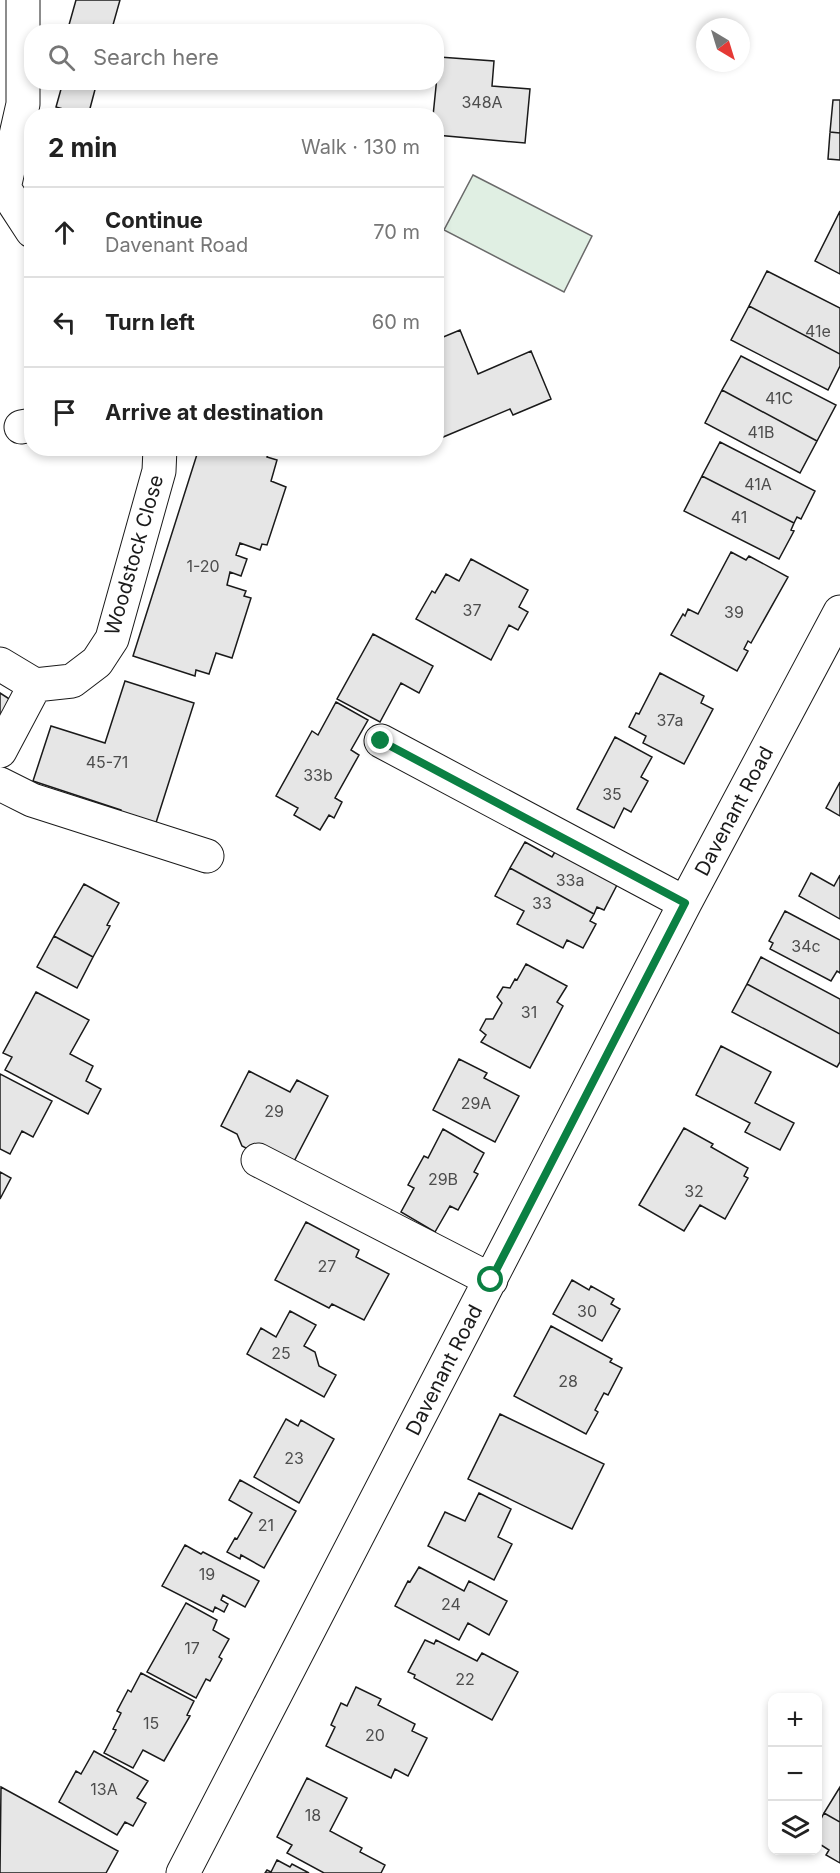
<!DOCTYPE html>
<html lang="en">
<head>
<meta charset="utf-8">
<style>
  body { margin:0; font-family:Inter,sans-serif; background:#f2f2f2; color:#222 }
  .controls { position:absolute; right:18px; bottom:18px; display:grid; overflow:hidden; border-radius:12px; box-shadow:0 3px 9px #0003 }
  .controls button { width:54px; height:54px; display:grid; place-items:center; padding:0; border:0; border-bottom:2px solid #e0e0e0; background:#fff; color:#222; font:30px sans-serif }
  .compass { position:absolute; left:696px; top:18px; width:54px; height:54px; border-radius:50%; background:#fff; box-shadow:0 3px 9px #0003; rotate:142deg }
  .stop { position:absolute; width:18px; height:18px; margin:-14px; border:4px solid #0b8043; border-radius:50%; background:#fff }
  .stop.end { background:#0b8043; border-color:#fff; box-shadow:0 2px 6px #0008 }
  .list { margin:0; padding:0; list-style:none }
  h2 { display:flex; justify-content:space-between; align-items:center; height:78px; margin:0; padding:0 24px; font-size:26px }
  h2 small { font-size:20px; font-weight:400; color:#767676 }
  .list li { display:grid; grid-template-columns:39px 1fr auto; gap:18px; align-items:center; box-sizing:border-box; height:90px; padding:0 24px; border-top:2px solid #e0e0e0 }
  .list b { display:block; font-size:22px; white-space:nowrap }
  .list p { margin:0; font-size:20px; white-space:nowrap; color:#767676 }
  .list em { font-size:20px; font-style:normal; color:#767676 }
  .icon { flex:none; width:33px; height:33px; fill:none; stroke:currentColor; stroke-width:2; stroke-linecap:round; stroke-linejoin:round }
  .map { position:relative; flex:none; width:840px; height:1873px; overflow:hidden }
  .search { position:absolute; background:#fff; box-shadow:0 3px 9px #0003; left:24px; top:24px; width:420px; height:66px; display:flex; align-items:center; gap:15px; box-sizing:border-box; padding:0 21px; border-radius:24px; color:#767676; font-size:22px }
  .panel { position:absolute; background:#fff; box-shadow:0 3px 9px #0003; left:24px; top:108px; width:420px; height:348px; border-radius:24px }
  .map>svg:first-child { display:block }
  .green { fill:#e0efe3; stroke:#6a6a6a; stroke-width:1.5 }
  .building { fill:#e6e6e6; stroke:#1a1a1a; stroke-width:1.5 }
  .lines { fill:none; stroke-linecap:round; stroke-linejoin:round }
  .minor-casing { stroke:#1a1a1a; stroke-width:35 }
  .minor { stroke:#fff; stroke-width:33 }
  .route { stroke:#0b8043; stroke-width:8 }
  .labels { text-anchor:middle; stroke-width:4.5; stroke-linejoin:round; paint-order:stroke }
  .number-label { font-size:16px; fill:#4d4d4d }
  .street-label { font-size:20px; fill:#1a1a1a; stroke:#fff }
</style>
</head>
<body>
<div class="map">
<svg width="840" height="1873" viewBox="0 0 840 1873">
  <rect width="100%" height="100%" fill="#fff"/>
  <path class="green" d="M473 175 592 236 564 292 444 230Z"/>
  <path class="building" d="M76 0H120L111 32H67Z
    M439 57 494 61 492 86 530 89 525 143 436 135V116H433Z
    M63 82H97L88 116 56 107Z
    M833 100H840V133L830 132Z
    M830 132 840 133V160L828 159Z
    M840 211V274L815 261Z
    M767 271 840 308V354L749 306Z
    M749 306 840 354V366L828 390 731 340Z
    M460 330 478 374 531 351 551 399 513 415 510 409 436 440V340Z
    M741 356 836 405 817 441 722 390Z
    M722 390 817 441 800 473 705 423Z
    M720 442 815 491 801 519 797 517 794 523 702 476Z
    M199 448H261L269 451 267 457 277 460 271 481 286 487 267 545 262 544 260 550 240 543 236 555 247 559 241 576 230 572 227 585 246 591 244 596 251 598 232 658 216 653 209 674 196 670 195 676 133 656Z
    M702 476 794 523 791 530 794 531 779 559 684 511Z
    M731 552 746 560 749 556 788 577 751 643 748 641 744 649 748 651 737 671 671 635 683 614 685 616 688 609 698 614Z
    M471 559 528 590 519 607 528 612 518 630 509 625 491 660 416 619 432 591 435 593 446 574 459 581Z
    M373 634 433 666 419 693 401 683 380 722 337 699Z
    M660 673 704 696 701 703 713 709 684 764 643 743 646 736 629 727 636 713 639 714Z
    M125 681 194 703 154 829 119 817 121 810 33 781 51 726 105 743Z
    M0 693 11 700 0 720Z
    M336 702 368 720 351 750 359 755 335 798 342 802 334 818 329 815 320 830 294 815 298 808 276 796 312 731 318 735Z
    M615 737 652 757 641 777 648 781 631 812 624 808 614 828 577 809Z
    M840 782V816L826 808Z
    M525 842 552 857 559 845 617 885 604 910 597 907 594 914 510 868Z
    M510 868 594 914 590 921 596 924 583 948 567 940 563 948 517 924 524 911 495 896Z
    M811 873 834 886 840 875V919L799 896Z
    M84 884 119 903 107 925 110 926 93 957 54 936Z
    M785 911 840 940V973L837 971 831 981 770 949 773 943 769 941Z
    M54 936 93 957 77 988 37 967Z
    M761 957 840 999V1034L747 984Z
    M526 964 567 986 557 1002 563 1006 530 1068 481 1042 486 1035 480 1030 486 1019H493L502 1003 497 997 503 987 510 988 515 979 517 980Z
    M747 984 840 1034V1062L837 1067 732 1012Z
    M36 992 89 1020 70 1054 93 1066 86 1081 101 1089 88 1114 5 1070 12 1057 3 1053Z
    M721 1046 771 1072 755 1103 794 1123 780 1150 745 1132 750 1123 696 1095Z
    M459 1059 487 1073 484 1078 519 1096 495 1142 433 1110Z
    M249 1071 290 1092 297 1080 328 1096 289 1171 242 1146 237 1134 221 1126Z
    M0 1074 52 1101 33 1137 22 1131 10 1154 0 1149Z
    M684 1128 713 1144 711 1147 748 1168 744 1176 748 1178 725 1219 700 1205 684 1231 639 1205Z
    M443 1129 484 1153 474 1172 478 1174 458 1210 450 1206 435 1232 401 1212 414 1188 408 1185 424 1156 428 1158Z
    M0 1172 11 1178 0 1199Z
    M306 1222 359 1250 356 1257 389 1274 364 1320 332 1304 329 1308 275 1280Z
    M572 1280 589 1290 591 1286 614 1299 611 1304 620 1309 602 1341 553 1314Z
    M290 1311 316 1325 304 1346 315 1352 319 1366 336 1375 324 1397 247 1354 261 1328 276 1337Z
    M551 1326 612 1359 610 1362 622 1368 608 1395 604 1393 595 1410 598 1412 586 1434 514 1396Z
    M500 1414 604 1464 572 1529 468 1479Z
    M286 1419 298 1426 301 1420 334 1439 299 1503 254 1477Z
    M240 1480 296 1511 264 1568 241 1555 240 1559 227 1552 235 1538 237 1539 252 1513 229 1500Z
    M479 1493 511 1509 498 1537 512 1544 494 1580 428 1546 445 1512 465 1521Z
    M185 1545 201 1554 203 1552 259 1581 245 1607 223 1595 221 1600 228 1604 224 1612 215 1607 213 1612 162 1586Z
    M419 1567 464 1591 469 1581 507 1601 489 1635 468 1623 459 1640 395 1606 408 1581 410 1582Z
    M186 1603 217 1620 213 1630 229 1639 219 1657 222 1659 210 1681 206 1679 196 1698 147 1672Z
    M425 1640 434 1644 436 1640 477 1661 482 1653 518 1672 492 1720 414 1678 415 1675 408 1672Z
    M141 1673 194 1701 187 1715 190 1716 164 1761 143 1750 133 1768 104 1753 116 1730 113 1729 121 1713 117 1711 128 1690 131 1692Z
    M356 1687 381 1699 378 1705 415 1724 412 1731 427 1738 408 1776 395 1769 391 1778 326 1746 335 1727 331 1725 341 1703 347 1706Z
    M94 1751 148 1781 137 1798 146 1803 133 1826 125 1822 117 1835 59 1802 76 1771 81 1774Z
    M307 1778 347 1798 330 1831 362 1848 360 1852 385 1865 381 1873H324L287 1853 292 1845 277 1837Z
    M1 1787 118 1851 106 1873H0Z
    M840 1787V1822L824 1813Z
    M824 1813 840 1822V1863L826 1855 829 1850 818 1843V1825Z
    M277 1860 290 1867 292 1864 309 1873H265L267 1870 271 1872Z"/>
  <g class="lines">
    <g class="minor-casing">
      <path id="minor" d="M4 188 32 231
        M0 195 4 188 23 104V0
        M21 427 32 425
        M0 664 35 685 72 681 97 662 112 639 159 471 160 448
        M381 741 685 903
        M0 751 35 685
        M0 784 32 800 207 856
        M258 1160 491 1280
        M183 1873 685 903 840 612"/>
    </g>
    <use href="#minor" class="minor"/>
  </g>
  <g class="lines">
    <path class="route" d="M381 741 685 903 491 1280"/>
  </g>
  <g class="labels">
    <g class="number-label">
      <text x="482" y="108">348A</text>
      <text x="818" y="337">41e</text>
      <text x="779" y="404">41C</text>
      <text x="761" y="438">41B</text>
      <text x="758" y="490">41A</text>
      <text x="739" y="523">41</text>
      <text x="203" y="572">1-20</text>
      <text x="472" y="616">37</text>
      <text x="734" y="618">39</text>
      <text x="670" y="726">37a</text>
      <text x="107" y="768">45-71</text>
      <text x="318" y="781">33b</text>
      <text x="612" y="800">35</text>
      <text x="570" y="886">33a</text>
      <text x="542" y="909">33</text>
      <text x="806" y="952">34c</text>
      <text x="529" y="1018">31</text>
      <text x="476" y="1109">29A</text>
      <text x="274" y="1117">29</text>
      <text x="443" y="1185">29B</text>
      <text x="694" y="1197">32</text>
      <text x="327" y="1272">27</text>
      <text x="587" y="1317">30</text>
      <text x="281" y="1359">25</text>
      <text x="568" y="1387">28</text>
      <text x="294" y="1464">23</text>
      <text x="266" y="1531">21</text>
      <text x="207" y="1580">19</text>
      <text x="451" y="1610">24</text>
      <text x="192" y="1654">17</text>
      <text x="465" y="1685">22</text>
      <text x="151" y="1729">15</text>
      <text x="375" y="1741">20</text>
      <text x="104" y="1795">13A</text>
      <text x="313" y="1821">18</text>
    </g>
    <g class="street-label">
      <text transform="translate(134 555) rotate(-74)" y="7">Woodstock Close</text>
      <text transform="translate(734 811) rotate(-62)" y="7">Davenant Road</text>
      <text transform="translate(444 1370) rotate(-63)" y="7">Davenant Road</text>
    </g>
  </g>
</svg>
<div class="controls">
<button>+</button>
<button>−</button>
<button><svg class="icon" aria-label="layers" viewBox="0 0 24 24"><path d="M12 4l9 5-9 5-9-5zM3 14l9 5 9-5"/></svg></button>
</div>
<svg class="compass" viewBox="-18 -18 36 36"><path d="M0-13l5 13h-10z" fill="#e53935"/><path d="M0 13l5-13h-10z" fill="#767676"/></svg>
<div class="stop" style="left:491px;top:1280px"></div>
<div class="stop end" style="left:381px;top:741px"></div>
<div class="search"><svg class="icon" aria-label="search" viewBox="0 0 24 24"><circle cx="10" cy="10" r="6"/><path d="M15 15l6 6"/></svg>Search here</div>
<section class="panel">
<h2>2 min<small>Walk · 130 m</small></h2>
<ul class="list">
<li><svg class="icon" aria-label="ahead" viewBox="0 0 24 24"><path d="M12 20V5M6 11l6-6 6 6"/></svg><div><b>Continue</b><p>Davenant Road</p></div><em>70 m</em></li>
<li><svg class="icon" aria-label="left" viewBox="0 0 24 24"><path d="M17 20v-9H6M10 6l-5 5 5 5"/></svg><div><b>Turn left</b></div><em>60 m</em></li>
<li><svg class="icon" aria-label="arrive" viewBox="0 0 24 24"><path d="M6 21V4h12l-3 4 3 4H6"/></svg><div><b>Arrive at destination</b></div></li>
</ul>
</section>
</div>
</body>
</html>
